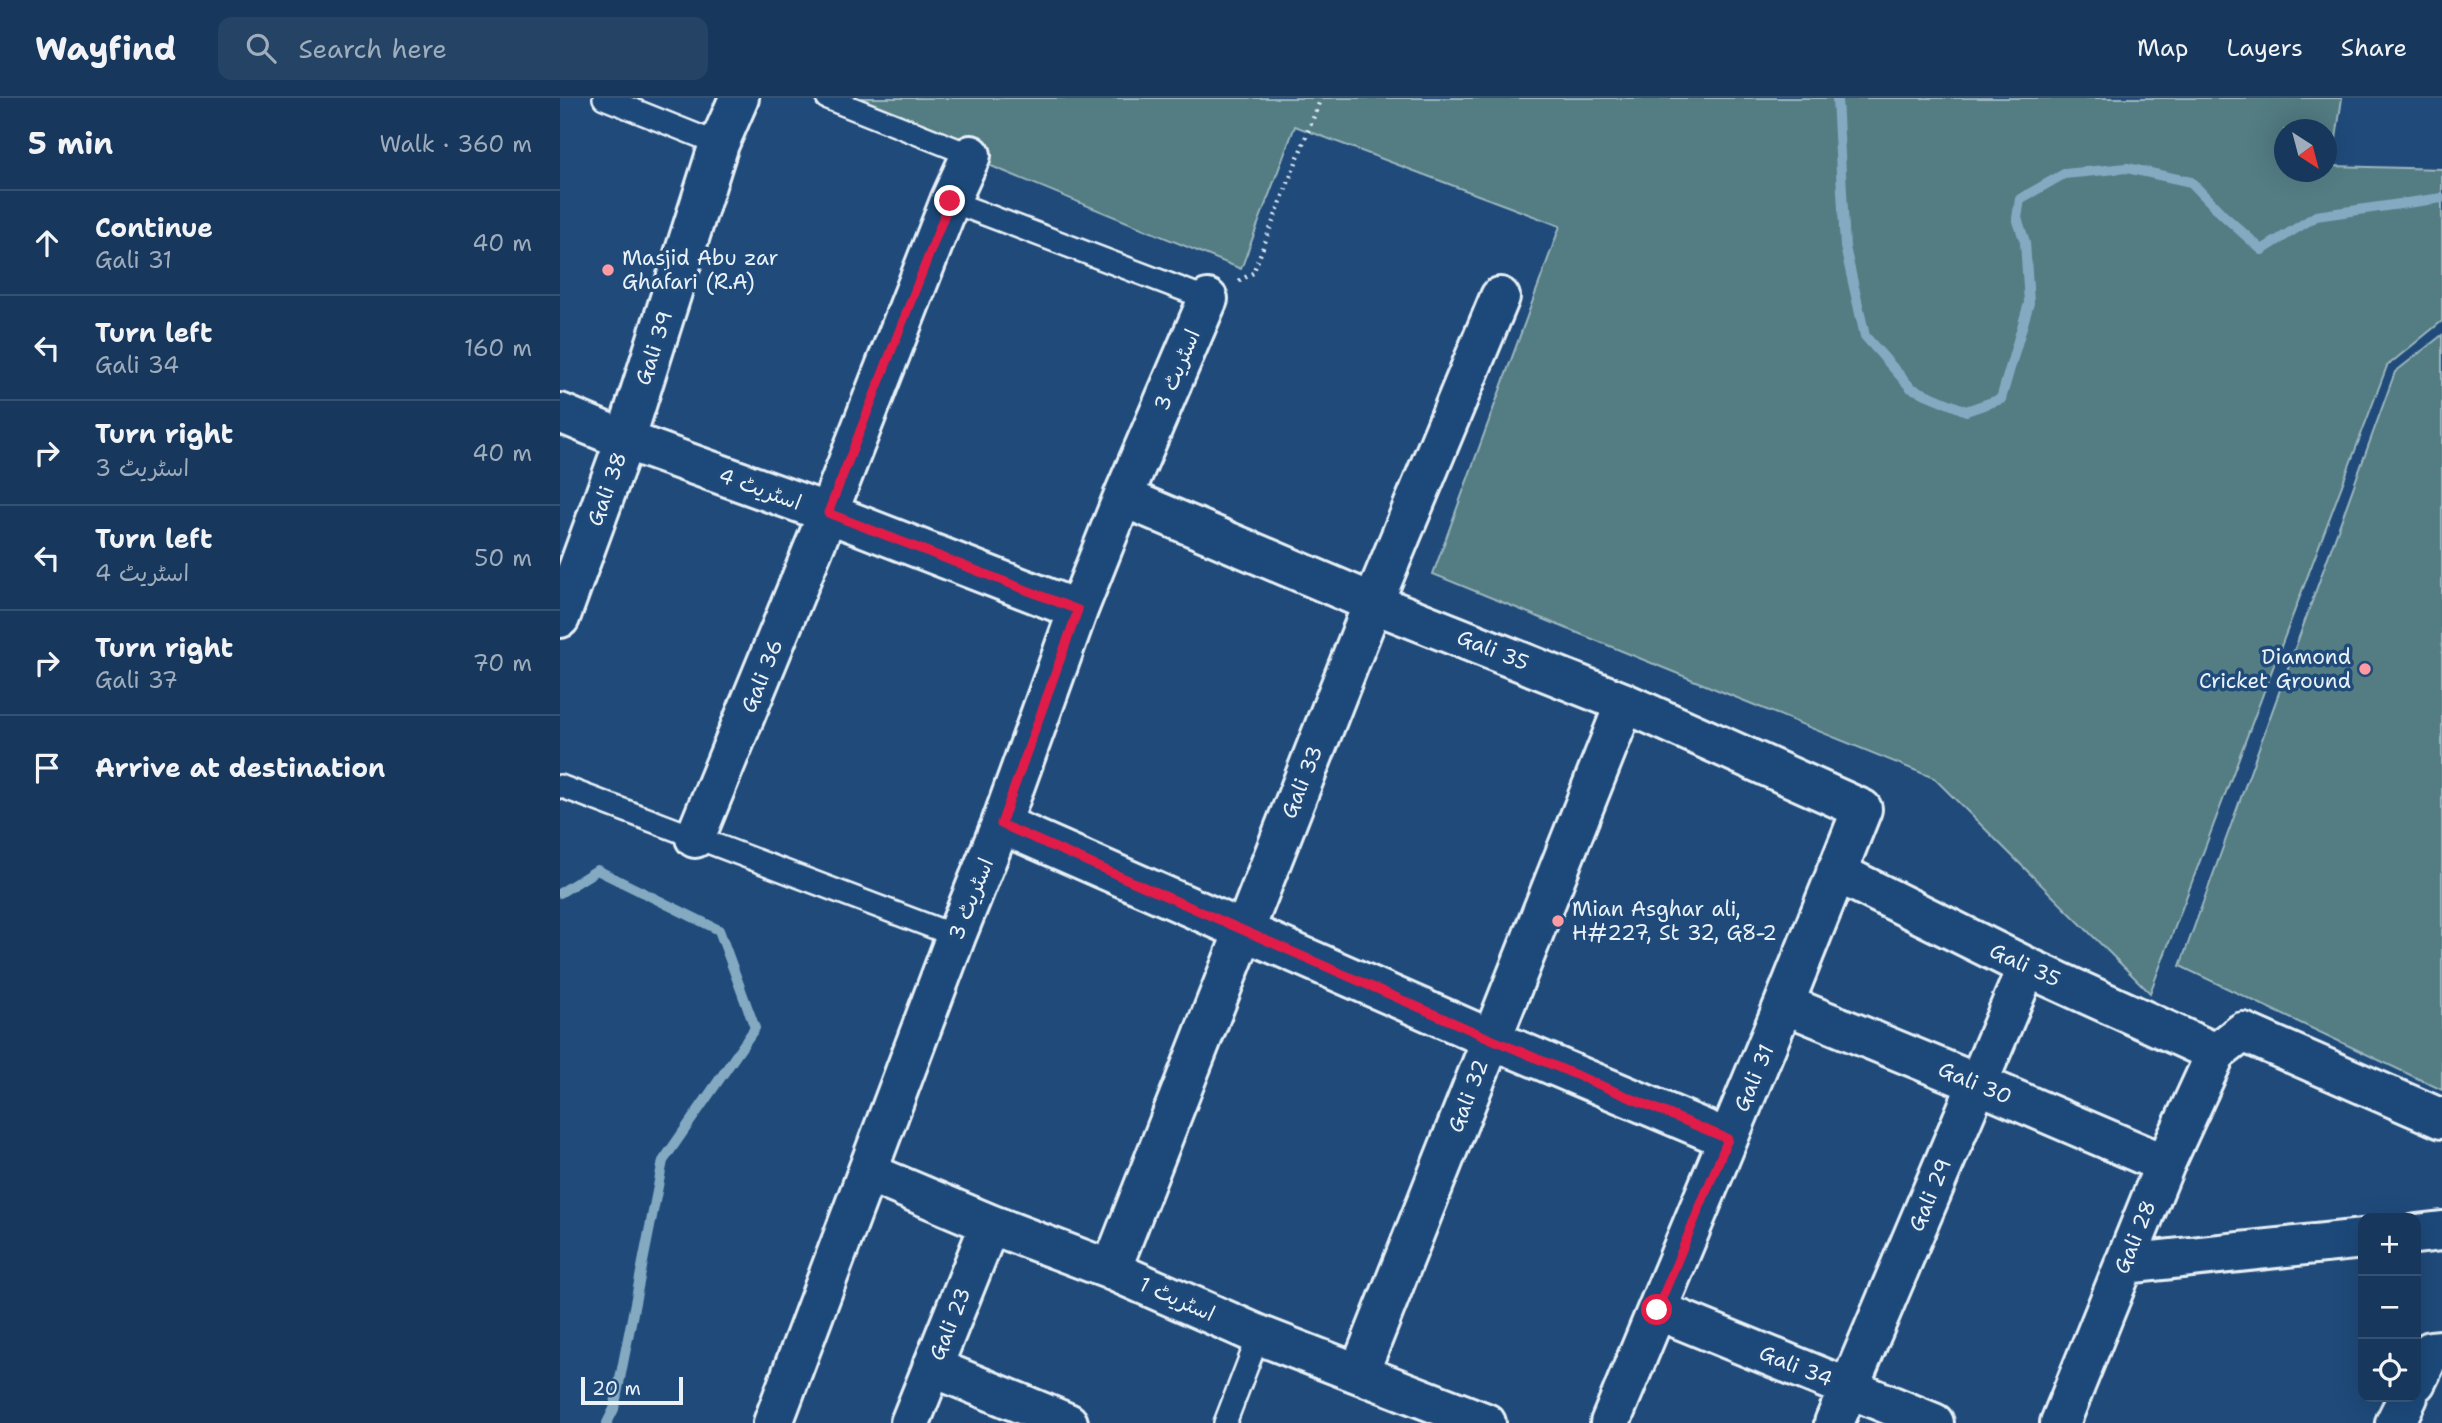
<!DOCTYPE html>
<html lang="en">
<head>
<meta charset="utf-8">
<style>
  body { margin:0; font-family:"Shantell Sans","Playpen Sans Arabic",sans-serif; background:#244365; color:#f1f3f6 }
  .controls { position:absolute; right:21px; bottom:21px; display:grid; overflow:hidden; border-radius:14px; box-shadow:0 7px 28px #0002 }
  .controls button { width:63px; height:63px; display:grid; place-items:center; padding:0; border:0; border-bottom:2px solid #365272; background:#17385c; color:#f1f3f6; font:35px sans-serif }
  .compass { position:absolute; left:1714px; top:21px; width:63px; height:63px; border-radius:50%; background:#17385c; box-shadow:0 7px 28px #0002; rotate:144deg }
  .scale { position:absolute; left:21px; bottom:18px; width:102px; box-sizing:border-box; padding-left:7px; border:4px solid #e8f1f8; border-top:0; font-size:19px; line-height:24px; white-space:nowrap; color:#e8f1f8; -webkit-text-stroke:5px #1f4a7a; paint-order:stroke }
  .stop { position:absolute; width:21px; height:21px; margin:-16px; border:5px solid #e11d48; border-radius:50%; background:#fff }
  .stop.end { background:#e11d48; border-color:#fff; box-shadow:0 2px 7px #0008 }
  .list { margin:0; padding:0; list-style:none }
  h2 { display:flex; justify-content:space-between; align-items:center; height:91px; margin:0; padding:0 28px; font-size:30px }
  h2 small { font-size:23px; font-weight:400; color:#9eacbb }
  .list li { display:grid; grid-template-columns:46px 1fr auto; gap:21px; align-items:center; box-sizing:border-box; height:105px; padding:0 28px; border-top:2px solid #365272 }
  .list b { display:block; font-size:26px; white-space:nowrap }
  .list p { margin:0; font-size:23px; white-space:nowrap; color:#9eacbb }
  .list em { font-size:23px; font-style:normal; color:#9eacbb }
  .icon { flex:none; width:38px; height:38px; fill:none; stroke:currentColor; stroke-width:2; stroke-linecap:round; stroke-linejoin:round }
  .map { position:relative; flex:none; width:1882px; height:1325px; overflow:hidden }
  header { display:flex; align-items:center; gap:42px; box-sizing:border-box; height:98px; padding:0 35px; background:#17385c; border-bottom:2px solid #365272 }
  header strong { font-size:33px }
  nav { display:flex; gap:38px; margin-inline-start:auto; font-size:24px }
  .search { width:490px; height:63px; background:#244365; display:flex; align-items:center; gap:18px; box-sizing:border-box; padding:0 24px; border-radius:14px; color:#9eacbb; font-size:26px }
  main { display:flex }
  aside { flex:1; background:#17385c }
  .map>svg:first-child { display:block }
  .green { fill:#527c83; stroke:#9db6be; stroke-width:2; fill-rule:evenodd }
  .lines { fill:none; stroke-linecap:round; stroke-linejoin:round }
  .stream { stroke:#84aac2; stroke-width:10 }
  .lane-casing { stroke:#e8f1f8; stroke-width:26 }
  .street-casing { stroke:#e8f1f8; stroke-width:44 }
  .path { stroke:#e8f1f8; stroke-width:4.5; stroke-dasharray:2 5; stroke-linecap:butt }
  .lane { stroke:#1f4a7a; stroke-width:21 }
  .street { stroke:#1f4a7a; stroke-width:38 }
  .route { stroke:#e11d48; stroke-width:9 }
  .poi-dot { fill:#ff9aa2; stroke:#1f4a7a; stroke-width:2.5 }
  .labels { text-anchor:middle; stroke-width:7; stroke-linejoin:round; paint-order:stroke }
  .poi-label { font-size:21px; fill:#e8f1f8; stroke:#1f4a7a; text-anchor:start }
  .street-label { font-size:21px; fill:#e8f1f8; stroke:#1f4a7a }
</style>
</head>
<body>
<header>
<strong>Wayfind</strong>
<div class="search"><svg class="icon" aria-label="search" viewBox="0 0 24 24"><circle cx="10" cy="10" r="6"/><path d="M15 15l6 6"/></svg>Search here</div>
<nav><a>Map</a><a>Layers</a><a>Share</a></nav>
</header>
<main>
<aside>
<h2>5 min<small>Walk · 360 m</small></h2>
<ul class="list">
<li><svg class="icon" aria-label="ahead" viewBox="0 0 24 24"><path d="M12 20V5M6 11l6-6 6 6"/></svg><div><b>Continue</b><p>Gali 31</p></div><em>40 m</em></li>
<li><svg class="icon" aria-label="left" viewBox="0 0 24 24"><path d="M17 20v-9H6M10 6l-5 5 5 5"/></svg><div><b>Turn left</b><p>Gali 34</p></div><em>160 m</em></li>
<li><svg class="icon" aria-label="right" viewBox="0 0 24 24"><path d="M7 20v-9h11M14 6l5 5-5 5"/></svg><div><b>Turn right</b><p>اسٹریٹ 3</p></div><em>40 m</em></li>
<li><svg class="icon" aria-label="left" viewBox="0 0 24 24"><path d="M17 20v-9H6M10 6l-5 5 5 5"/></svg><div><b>Turn left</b><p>اسٹریٹ 4</p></div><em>50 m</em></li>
<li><svg class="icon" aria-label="right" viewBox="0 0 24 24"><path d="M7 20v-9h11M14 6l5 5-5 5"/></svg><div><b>Turn right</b><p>Gali 37</p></div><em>70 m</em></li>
<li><svg class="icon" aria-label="arrive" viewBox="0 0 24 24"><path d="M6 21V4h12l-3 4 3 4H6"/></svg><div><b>Arrive at destination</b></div></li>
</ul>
</aside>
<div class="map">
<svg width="1882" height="1325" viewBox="0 0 1882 1325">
  <rect width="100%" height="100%" fill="#1f4a7a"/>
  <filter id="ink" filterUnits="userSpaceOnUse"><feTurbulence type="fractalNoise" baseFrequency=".0143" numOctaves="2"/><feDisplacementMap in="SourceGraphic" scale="14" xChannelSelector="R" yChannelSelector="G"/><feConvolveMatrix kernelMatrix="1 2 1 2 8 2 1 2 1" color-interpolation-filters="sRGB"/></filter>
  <g filter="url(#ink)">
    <path class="green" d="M266 0H1782L1772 68 1882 71V223L1827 268 1590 895 1374 680 873 476 1000 128 735 28 681 171ZM1724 32H1766V74H1724Z
      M1882 237V992L1620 868 1835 274Z"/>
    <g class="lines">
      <path class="stream" d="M1277 0 1285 149 1305 238 1351 290 1406 313 1441 301 1469 205 1465 144 1457 120 1460 101 1504 76 1567 70 1631 84 1663 117 1702 152 1756 118 1882 100
        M0 795 37 772 159 832 195 930 103 1063 54 1311 47 1325"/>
      <g class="lane-casing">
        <path id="lane" d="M44 0 159 46
          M267 0 411 57
          M390 103 648 201
          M0 688 396 838
          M665 1325 699 1237"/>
      </g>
      <g class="street-casing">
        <path id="street" d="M0 315 65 342 268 415 518 512
          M563 399 813 505 1065 605 1302 711 1224 906 1050 1325
          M0 520 65 342 159 46 179 0
          M441 726 931 941 1168 1041
          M135 740 268 415 390 103 411 57
          M1276 774 1467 869 1656 955
          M1224 906 1416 985 1605 1066
          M309 1075 430 1126 551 1172 699 1237 926 1325
          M1856 1136 1882 1133
          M1564 1166 1803 1141
          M551 1172 813 505 940 199
          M1097 1212 1374 1325
          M372 1269 508 1325
          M799 1275 1065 605
          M1856 1284 1871 1253 1882 1252
          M213 1325 396 838 441 726 518 512 563 399 648 201
          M350 1325 430 1126
          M1274 1325 1467 869
          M1500 1325 1605 1066 1656 955 1683 934 1882 1021
          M1835 1325 1848 1299"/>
      </g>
      <path class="path" d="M679 183 693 175 761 0"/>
      <use href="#lane" class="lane"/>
      <use href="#street" class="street"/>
    </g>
  </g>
  <g class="lines" filter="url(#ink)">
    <path class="route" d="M390 103 268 415 518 512 441 726 931 941 1168 1041 1097 1212"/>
  </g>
  <g class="poi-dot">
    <circle cx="48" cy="172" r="7"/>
    <circle cx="1805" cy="571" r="7"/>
    <circle cx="998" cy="823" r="7"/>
  </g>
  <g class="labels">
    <g class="poi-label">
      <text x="62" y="167">Masjid Abu zar<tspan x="62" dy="24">Ghafari (R.A)</tspan></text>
      <text x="1791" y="566" text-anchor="end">Diamond<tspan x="1791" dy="24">Cricket Ground</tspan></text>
      <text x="1012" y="818">Mian Asghar ali,<tspan x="1012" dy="24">H#227, St 32, G8-2</tspan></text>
    </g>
    <g class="street-label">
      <text transform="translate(94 250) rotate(-72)" y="7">Gali 39</text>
      <text transform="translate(617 272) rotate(-67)" y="7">اسٹریٹ 3</text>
      <text transform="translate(47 391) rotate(-70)" y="7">Gali 38</text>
      <text transform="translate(200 391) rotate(20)" y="7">اسٹریٹ 4</text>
      <text transform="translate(933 552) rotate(22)" y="7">Gali 35</text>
      <text transform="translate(202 578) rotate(-68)" y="7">Gali 36</text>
      <text transform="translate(742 684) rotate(-68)" y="7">Gali 33</text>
      <text transform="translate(411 801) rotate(-68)" y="7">اسٹریٹ 3</text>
      <text transform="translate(1465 867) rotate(25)" y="7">Gali 35</text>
      <text transform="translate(1194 980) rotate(-67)" y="7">Gali 31</text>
      <text transform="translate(1415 985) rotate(23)" y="7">Gali 30</text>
      <text transform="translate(908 998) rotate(-69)" y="7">Gali 32</text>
      <text transform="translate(1370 1097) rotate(-67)" y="7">Gali 29</text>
      <text transform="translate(1575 1139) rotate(-68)" y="7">Gali 28</text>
      <text transform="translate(617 1201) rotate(24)" y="7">اسٹریٹ 1</text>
      <text transform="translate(390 1226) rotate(-68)" y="7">Gali 23</text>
      <text transform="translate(1236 1268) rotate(22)" y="7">Gali 34</text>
    </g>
  </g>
</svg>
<div class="controls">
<button>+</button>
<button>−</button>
<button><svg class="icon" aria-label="locate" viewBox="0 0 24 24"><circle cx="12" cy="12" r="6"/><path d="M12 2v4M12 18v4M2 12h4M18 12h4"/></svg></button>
</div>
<svg class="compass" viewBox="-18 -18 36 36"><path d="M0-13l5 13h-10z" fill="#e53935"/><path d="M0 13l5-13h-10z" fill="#9eacbb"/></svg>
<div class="scale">20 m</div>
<div class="stop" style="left:1097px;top:1212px"></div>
<div class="stop end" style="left:390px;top:103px"></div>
</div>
</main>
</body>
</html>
